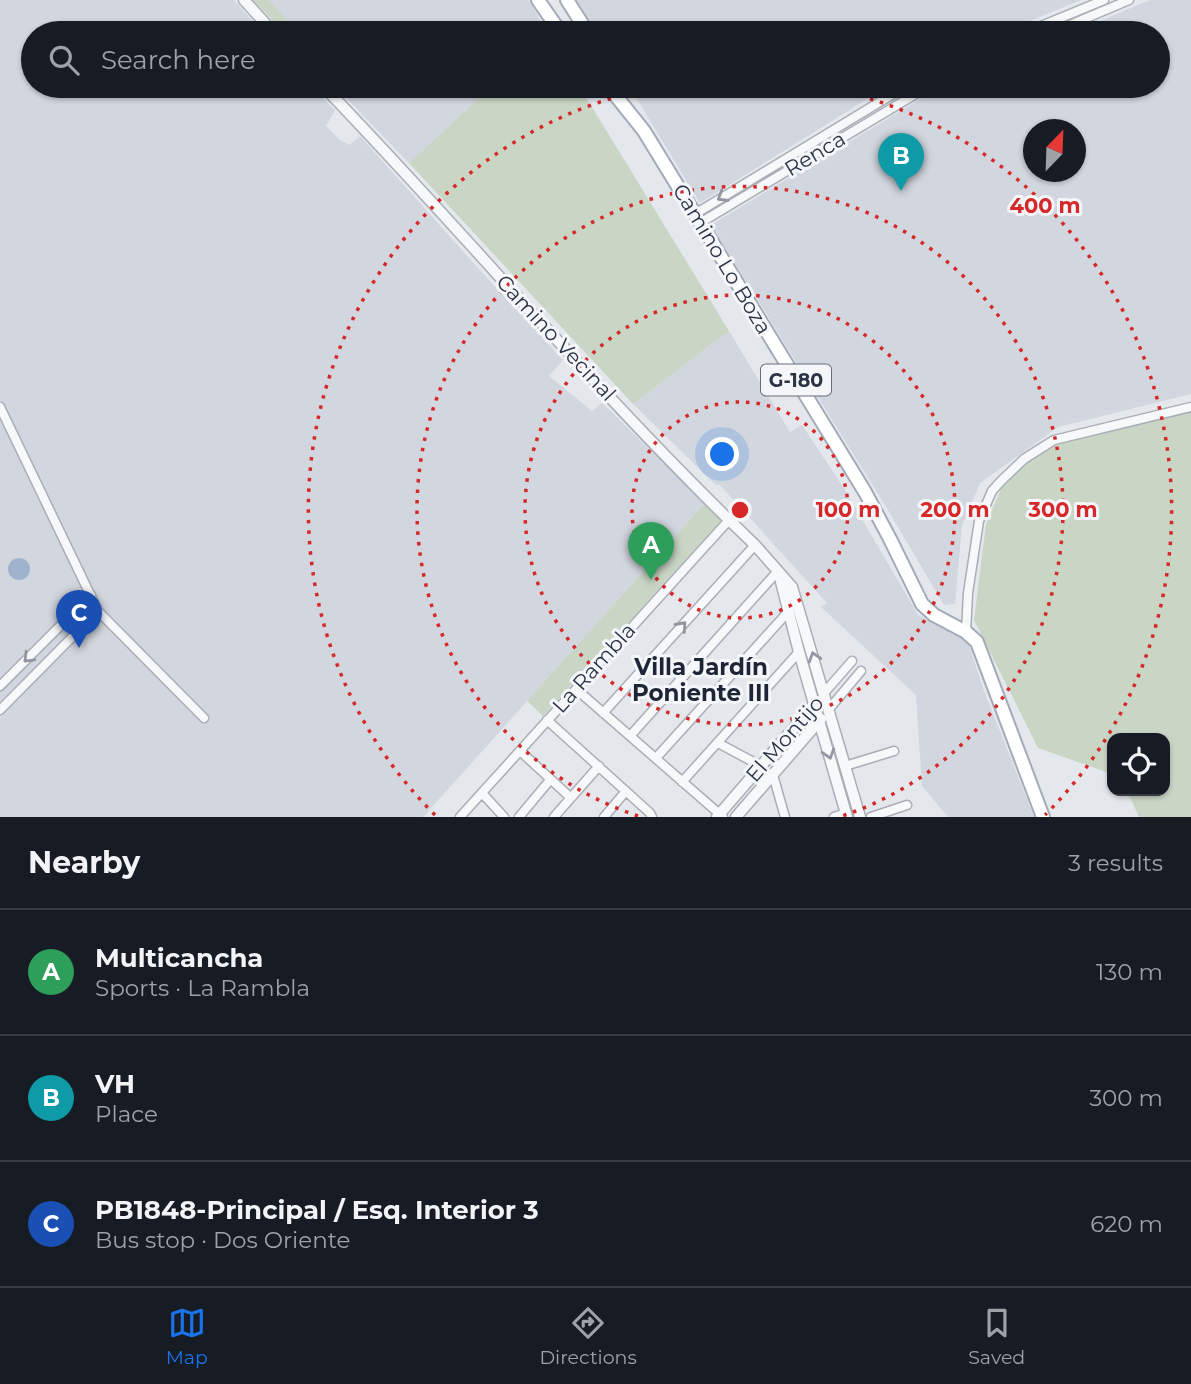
<!DOCTYPE html>
<html lang="en">
<head>
<meta charset="utf-8">
<style>
  body { margin:0; font-family:Montserrat,sans-serif; background:#242831; color:#f1f3f6 }
  .controls { position:absolute; right:21px; bottom:21px; display:grid; overflow:hidden; border-radius:14px; box-shadow:0 2px 5px #0004 }
  .controls button { width:63px; height:63px; display:grid; place-items:center; padding:0; border:0; border-bottom:2px solid #363941; background:#171b24; color:#f1f3f6; font:35px sans-serif }
  .compass { position:absolute; left:1023px; top:119px; width:63px; height:63px; border-radius:50%; background:#171b24; box-shadow:0 2px 5px #0004; rotate:23deg }
  .you { position:absolute; left:723px; top:455px; width:24px; height:24px; margin:-18px; border:5px solid #fff; border-radius:50%; background:#1a73e8; box-shadow:0 0 0 10px #1a73e833 }
  .badge { display:grid; place-items:center; width:46px; height:46px; border-radius:50%; background:#1a73e8; color:#fff; font-size:23px; font-weight:700 }
  .pin { position:absolute; translate:-50% -58px; filter:drop-shadow(0 2px 4px #0008) }
  .pin::after { content:''; position:absolute; top:37px; width:24px; height:21px; background:inherit; clip-path:polygon(0 0,100% 0,50% 100%) }
  .list { margin:0; padding:0; list-style:none }
  h2 { display:flex; justify-content:space-between; align-items:center; height:91px; margin:0; padding:0 28px; font-size:30px }
  h2 small { font-size:23px; font-weight:400; color:#9ea1a6 }
  .list li { display:grid; grid-template-columns:46px 1fr auto; gap:21px; align-items:center; box-sizing:border-box; height:126px; padding:0 28px; border-top:2px solid #363941 }
  .list b { display:block; font-size:26px; white-space:nowrap }
  .list p { margin:0; font-size:23px; white-space:nowrap; color:#9ea1a6 }
  .list em { font-size:23px; font-style:normal; color:#9ea1a6 }
  .icon { flex:none; width:38px; height:38px; fill:none; stroke:currentColor; stroke-width:2; stroke-linecap:round; stroke-linejoin:round }
  .map { position:relative; flex:none; width:1191px; height:817px; overflow:hidden }
  .search { position:absolute; background:#171b24; box-shadow:0 2px 5px #0004; left:21px; right:21px; top:21px; height:77px; display:flex; align-items:center; gap:18px; box-sizing:border-box; padding:0 24px; border-radius:38px; color:#9ea1a6; font-size:26px }
  .sheet { height:469px; background:#171b24 }
  nav { display:flex; justify-content:space-around; align-items:center; box-sizing:border-box; height:98px; border-top:2px solid #363941; background:#171b24; font-size:19px; color:#9ea1a6 }
  nav a { display:grid; justify-items:center; gap:4px }
  nav .on { color:#1a73e8 }
  .map>svg:first-child { display:block }
  .built { fill:#d2d6de; fill-rule:evenodd }
  .green { fill:#c9d6c5 }
  .water { fill:#9fb4cc }
  .lines { fill:none; stroke-linecap:round; stroke-linejoin:round }
  .minor-casing { stroke:#a9aeb7; stroke-width:11 }
  .tertiary-casing { stroke:#a9aeb7; stroke-width:13 }
  .primary-casing { stroke:#a3abb8; stroke-width:16 }
  .minor { stroke:#f7f8fa; stroke-width:8 }
  .tertiary { stroke:#f7f8fa; stroke-width:10 }
  .primary { stroke:#fff; stroke-width:12 }
  .oneway { stroke:#9196a0 }
  .ring { fill:none; stroke:#d62828; stroke-width:3.5; stroke-dasharray:3.5 7 }
  .labels { text-anchor:middle; stroke-width:6; stroke-linejoin:round; paint-order:stroke }
  .shield { fill:#f4f6f9; stroke:#676e7b; stroke-width:2 }
  .shield-label { font-size:19px; font-weight:bold; fill:#2b3445 }
  .street-label { font-size:21px; fill:#2b3445; stroke:#f4f6f9 }
  .neighbourhood-label { font-size:23px; font-weight:bold; fill:#1d2536; stroke:#f4f6f9 }
  .centre { fill:#d62828; stroke:#f4f6f9; stroke-width:3.5 }
  .ring-label { font-size:21px; text-anchor:middle; font-weight:bold; fill:#d62828; stroke:#f4f6f9; stroke-width:6; stroke-linejoin:round; paint-order:stroke }
</style>
</head>
<body>
<div class="map">
<svg width="1191" height="817" viewBox="0 0 1191 817">
  <rect width="100%" height="100%" fill="#e4e7ec"/>
  <path class="built" d="M0 0H234L263 33H33V86H311L324 96 322 98 335 110 326 126 340 140 350 145 360 136 477 267 563 360 549 376 592 411 602 403 705 503 423 817H0Z
    M253 0H529L547 33H285Z
    M577 0H1081L1001 33H597Z
    M1150 0H1191V394L1058 427 980 483 962 526 955 604 944 605 885 505 711 225 932 92 947 86H1158V33H1071ZM1034 130H1076V172H1034Z
    M335 86H492L409 163Z
    M629 86H888L700 203Z
    M729 331 790 432 802 425 845 490 918 615 968 642 984 691 1034 817H948L922 786 916 695 821 607 827 603 719 484 716 485 633 404Z"/>
  <path class="green" d="M253 0H269L299 33H285Z
    M492 86H579L729 331 633 404 409 163Z
    M1191 410V817H1139L1127 791H1165V738H1112V774L1038 748 974 620 986 524 1001 489 1012 474 1043 447 1065 439Z
    M705 503 722 520 543 716 527 701Z"/>
  <path class="water" d="M8 569a11 11 0 1 1 22 0a11 11 0 1 1-22 0Z"/>
  <g class="lines">
    <g class="minor-casing">
      <path id="minor" d="M1024 33 1104 0
        M1051 33 1129 0
        M695 214 906 86
        M700 223 929 86
        M0 407 98 611 204 718
        M966 632 968 593 979 521 992 491 1001 481 1024 459 1054 440 1191 407
        M0 686 91 595
        M576 689 723 817
        M824 693 852 661
        M829 709 861 671
        M0 710 98 611
        M603 713 755 545
        M547 720 650 813 652 817
        M630 736 778 571
        M718 743 761 766
        M520 751 570 797
        M656 758 788 612
        M845 766 894 751
        M773 775 785 817
        M682 782 799 652
        M482 793 504 817
        M460 817 729 520
        M519 817 550 780
        M554 817 599 766
        M604 817 626 791
        M834 817 846 813
        M871 817 907 805"/>
    </g>
    <g class="tertiary-casing">
      <path id="tertiary" d="M244 0 274 33
        M323 86C469 237 603 400 755 545L792 587 860 817
        M779 574 799 652 847 817
        M717 817 817 701
        M736 817 821 719"/>
    </g>
    <g class="primary-casing">
      <path id="primary" d="M538 0 561 33
        M567 0 588 33
        M608 86 644 131 865 492 890 539 922 604 934 615 966 632 977 642 1043 817"/>
    </g>
    <use href="#minor" class="minor"/>
    <use href="#tertiary" class="tertiary"/>
    <use href="#primary" class="primary"/>
  </g>
  <defs><path id="oneway-chevron" d="M-2-3.5L2.5 0L-2 3.5" fill="none" stroke-width="1.6" stroke-linecap="round" stroke-linejoin="round" transform="scale(1.75)"/></defs>
  <g class="oneway">
    <use href="#oneway-chevron" transform="translate(722 197) rotate(149)"/>
    <use href="#oneway-chevron" transform="translate(682 626) rotate(-48)"/>
    <use href="#oneway-chevron" transform="translate(814 657) rotate(-107)"/>
    <use href="#oneway-chevron" transform="translate(28 658) rotate(135)"/>
    <use href="#oneway-chevron" transform="translate(829 754) rotate(73)"/>
  </g>
  <g class="ring">
    <circle cx="740" cy="510" r="108"/>
    <circle cx="740" cy="510" r="215"/>
    <path d="M638 816A323 323 0 1 1 842 816"/>
    <path d="M435 815A431 431 0 0 1 661 86M819 86A431 431 0 0 1 1045 815"/>
  </g>
  <g class="labels">
    <rect class="shield" x="761" y="364.5" width="70" height="31" rx="5"/>
    <g class="shield-label">
      <text x="796" y="387">G-180</text>
    </g>
    <g class="street-label">
      <text transform="translate(815 154) rotate(-31)" y="7">Renca</text>
      <text transform="translate(722 259) rotate(59)" y="7">Camino Lo Boza</text>
      <text transform="translate(556 338) rotate(47)" y="7">Camino Vecinal</text>
      <text transform="translate(594 668) rotate(-48)" y="7">La Rambla</text>
      <text transform="translate(785 739) rotate(-49)" y="7">El Montijo</text>
    </g>
    <g class="neighbourhood-label">
      <text x="701" y="675">Villa Jardín<tspan x="701" dy="26">Poniente III</tspan></text>
    </g>
  </g>
  <circle cx="740" cy="510" r="10" class="centre"/>
  <g class="ring-label">
    <text x="1045" y="213">400 m</text>
    <text x="848" y="517">100 m</text>
    <text x="955" y="517">200 m</text>
    <text x="1063" y="517">300 m</text>
  </g>
</svg>
<div class="controls">
<button><svg class="icon" aria-label="locate" viewBox="0 0 24 24"><circle cx="12" cy="12" r="6"/><path d="M12 2v4M12 18v4M2 12h4M18 12h4"/></svg></button>
</div>
<svg class="compass" viewBox="-18 -18 36 36"><path d="M0-13l5 13h-10z" fill="#e53935"/><path d="M0 13l5-13h-10z" fill="#9ea1a6"/></svg>
<div class="you"></div>
<div class="pin badge" style="left:651px;top:580px;background:#2e9e5b">A</div>
<div class="pin badge" style="left:901px;top:191px;background:#0f9aa8">B</div>
<div class="pin badge" style="left:79px;top:648px;background:#1a4fb4">C</div>
<div class="search"><svg class="icon" aria-label="search" viewBox="0 0 24 24"><circle cx="10" cy="10" r="6"/><path d="M15 15l6 6"/></svg>Search here</div>
</div>
<section class="sheet">
<h2>Nearby<small>3 results</small></h2>
<ul class="list">
<li><span class="badge" style="background:#2e9e5b">A</span><div><b>Multicancha</b><p>Sports · La Rambla</p></div><em>130 m</em></li>
<li><span class="badge" style="background:#0f9aa8">B</span><div><b>VH</b><p>Place</p></div><em>300 m</em></li>
<li><span class="badge" style="background:#1a4fb4">C</span><div><b>PB1848-Principal / Esq. Interior 3</b><p>Bus stop · Dos Oriente</p></div><em>620 m</em></li>
</ul>
</section>
<nav>
<a class="on"><svg class="icon" aria-label="map" viewBox="0 0 24 24"><path d="M3 6l6-2 6 2 6-2v14l-6 2-6-2-6 2zM9 4v14M15 6v14"/></svg>Map</a>
<a><svg class="icon" aria-label="directions" viewBox="0 0 24 24"><path d="M12 3l9 9-9 9-9-9zM9 14v-3h6M13 9l2 2-2 2"/></svg>Directions</a>
<a><svg class="icon" aria-label="saved" viewBox="0 0 24 24"><path d="M7 4h10v16l-5-4-5 4z"/></svg>Saved</a>
</nav>
</body>
</html>
